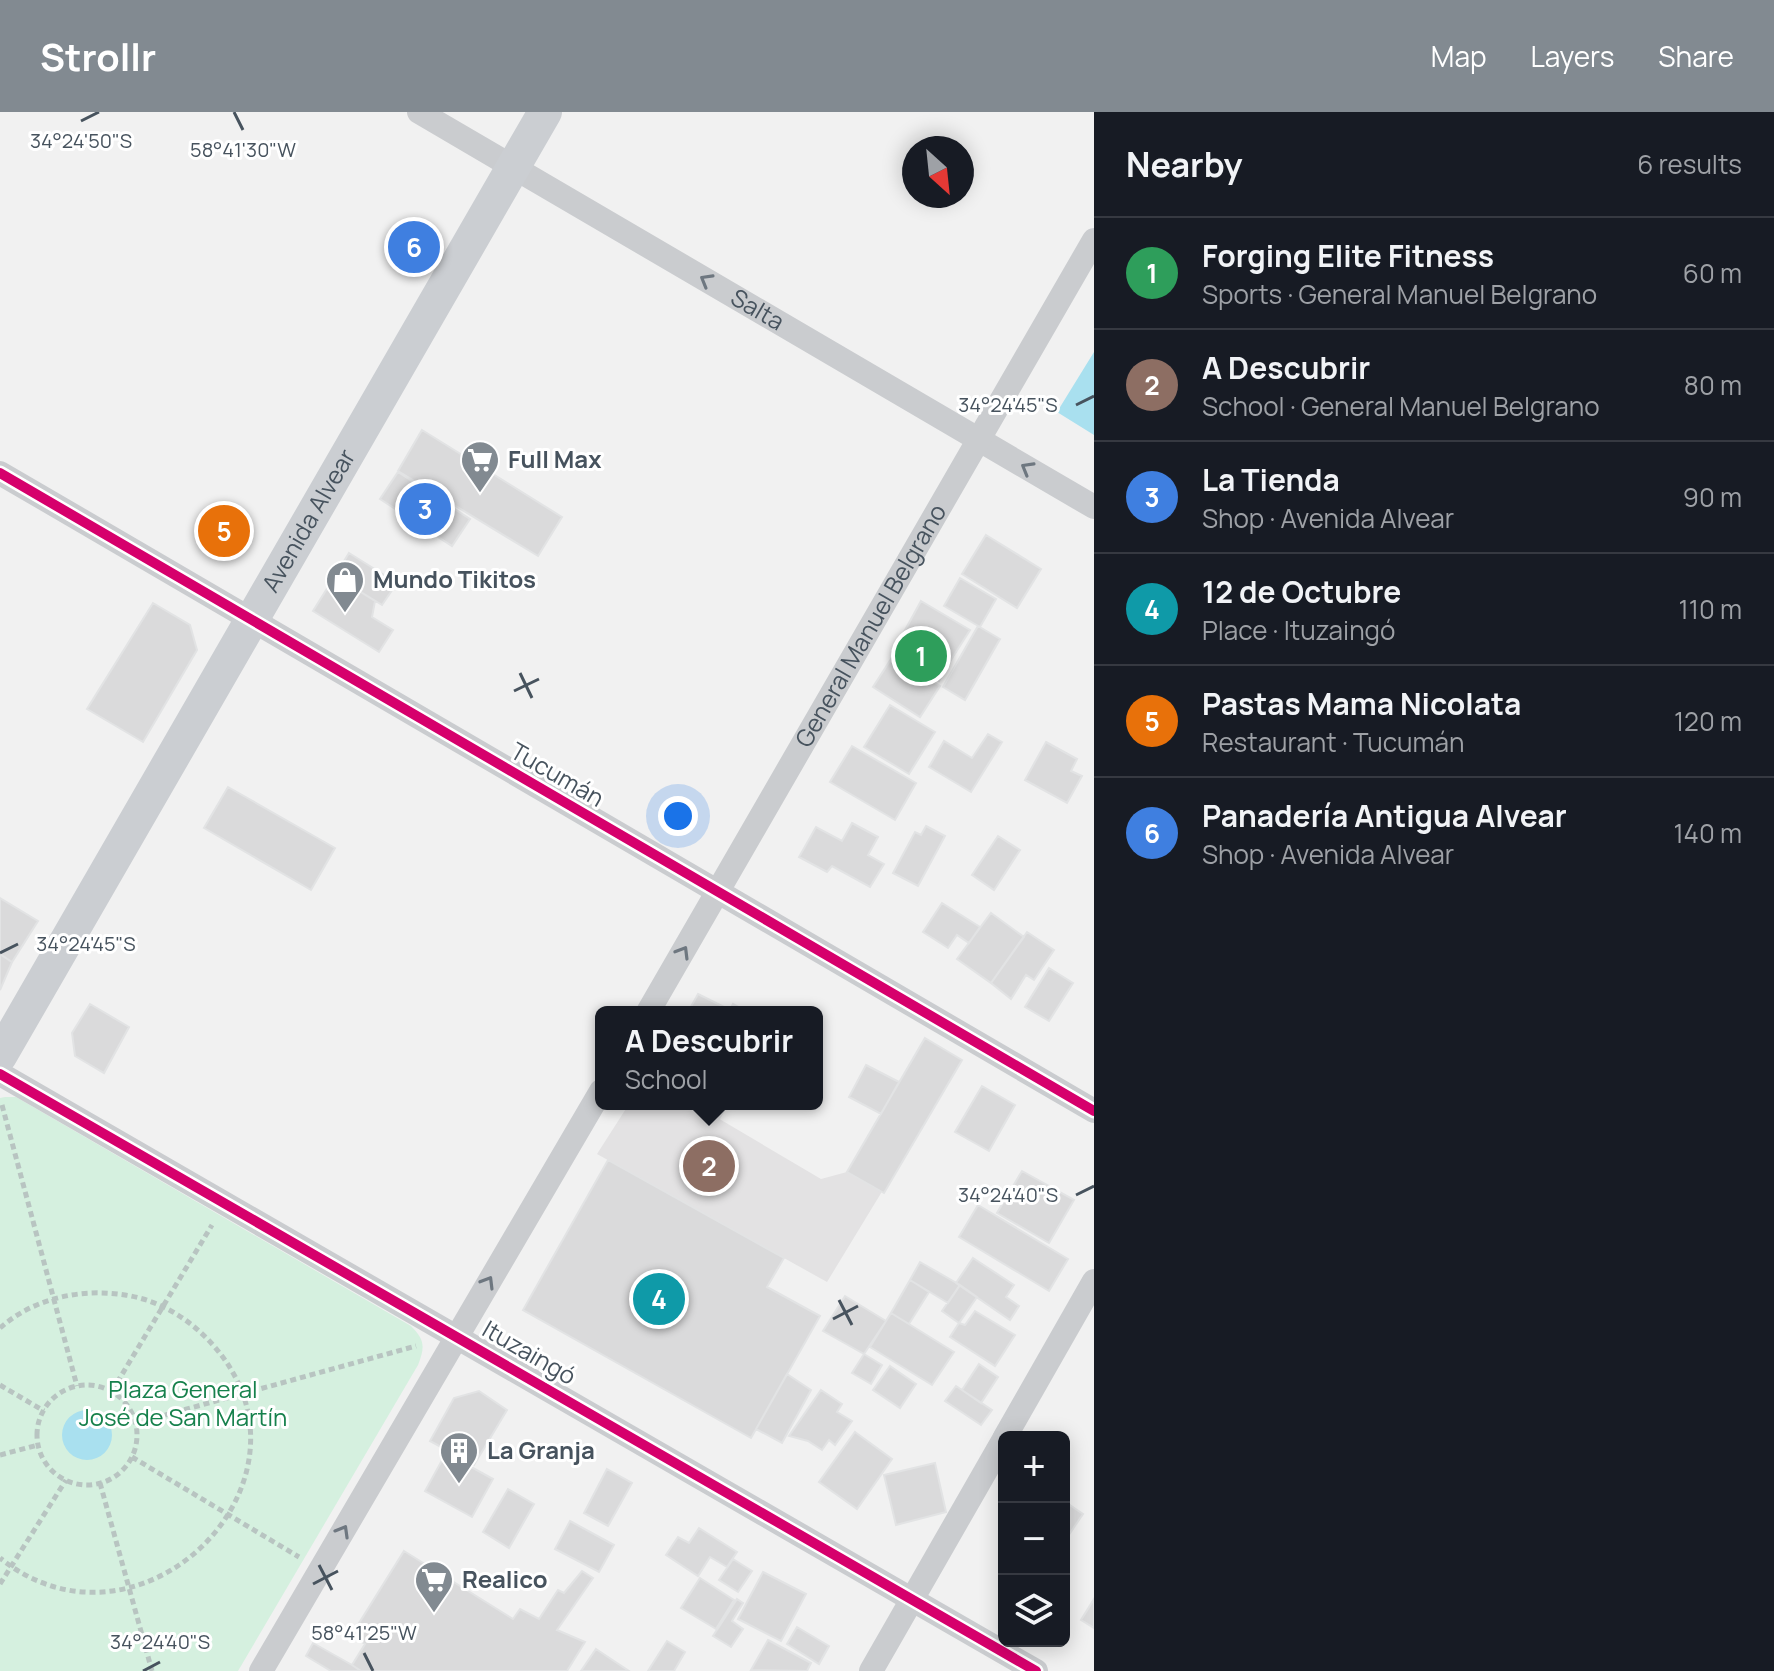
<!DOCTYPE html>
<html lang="en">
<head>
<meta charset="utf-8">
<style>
  body { margin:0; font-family:Manrope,sans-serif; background:#242831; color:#f1f3f6 }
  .controls { position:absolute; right:24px; bottom:24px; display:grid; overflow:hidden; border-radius:12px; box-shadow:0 4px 20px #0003 }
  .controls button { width:72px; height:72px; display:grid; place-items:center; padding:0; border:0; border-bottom:2px solid #363941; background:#171b24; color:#f1f3f6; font:40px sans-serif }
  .compass { position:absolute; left:902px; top:24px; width:72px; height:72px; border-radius:50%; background:#171b24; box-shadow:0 4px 20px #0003; rotate:153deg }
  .you { position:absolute; left:678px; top:704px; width:28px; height:28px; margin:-20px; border:6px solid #fff; border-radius:50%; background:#1a73e8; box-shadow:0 0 0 12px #1a73e833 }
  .badge { display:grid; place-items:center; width:52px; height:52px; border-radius:50%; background:#828a91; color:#fff; font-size:26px; font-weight:700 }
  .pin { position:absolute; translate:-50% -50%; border:4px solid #fff; box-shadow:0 2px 8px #0006 }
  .popup { position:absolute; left:595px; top:894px; width:228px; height:104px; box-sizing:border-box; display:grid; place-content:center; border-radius:12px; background:#171b24; filter:drop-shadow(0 2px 6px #0005); font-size:26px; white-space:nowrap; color:#9ea1a6 }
  .popup b { font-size:30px; color:#f1f3f6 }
  .popup::after { content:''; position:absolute; left:50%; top:100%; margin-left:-16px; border:16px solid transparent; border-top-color:#171b24 }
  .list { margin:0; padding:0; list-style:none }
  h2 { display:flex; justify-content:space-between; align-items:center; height:104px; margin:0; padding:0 32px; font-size:34px }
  h2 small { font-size:26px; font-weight:400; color:#9ea1a6 }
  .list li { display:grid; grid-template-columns:52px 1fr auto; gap:24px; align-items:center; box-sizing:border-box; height:112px; padding:0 32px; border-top:2px solid #363941 }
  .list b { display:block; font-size:30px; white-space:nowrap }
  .list p { margin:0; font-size:26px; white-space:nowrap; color:#9ea1a6 }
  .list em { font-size:26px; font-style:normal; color:#9ea1a6 }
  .icon { flex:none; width:44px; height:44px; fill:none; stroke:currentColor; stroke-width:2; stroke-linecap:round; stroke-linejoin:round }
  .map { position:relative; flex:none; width:1094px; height:1559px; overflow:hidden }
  header { display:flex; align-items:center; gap:48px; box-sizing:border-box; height:112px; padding:0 40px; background:#828a91; color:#fff }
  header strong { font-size:38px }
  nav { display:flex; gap:44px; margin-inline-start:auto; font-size:28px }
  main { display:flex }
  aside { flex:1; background:#171b24 }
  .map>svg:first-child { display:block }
  .education { fill:#e3e2e3 }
  .green { fill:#d5f0df }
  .water { fill:#a9e0ef }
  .building { fill:#dadadb; stroke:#e2e3e4; stroke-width:2 }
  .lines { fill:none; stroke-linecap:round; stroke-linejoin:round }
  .path { stroke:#b8c4c1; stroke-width:5; stroke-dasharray:6 4; stroke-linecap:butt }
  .street { stroke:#cacccf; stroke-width:24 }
  .secondary { stroke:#cbced2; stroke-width:34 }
  .cycleway-casing { stroke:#fff; stroke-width:15 }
  .cycleway { stroke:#d6006c; stroke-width:10 }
  .oneway { stroke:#6e7780 }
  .ticks { fill:none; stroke:#47535e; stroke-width:3 }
  .labels { text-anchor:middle; stroke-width:6; stroke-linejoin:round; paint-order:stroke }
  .street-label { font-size:24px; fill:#47535e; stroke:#fff }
  .poi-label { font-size:24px; font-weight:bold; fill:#47535e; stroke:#fff; text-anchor:start }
  .park-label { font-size:24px; fill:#16814c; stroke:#fff }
  .ticks-label { font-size:20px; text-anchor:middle; fill:#47535e; stroke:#fff; stroke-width:6; stroke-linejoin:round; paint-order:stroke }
</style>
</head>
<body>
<header>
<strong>Strollr</strong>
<nav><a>Map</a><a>Layers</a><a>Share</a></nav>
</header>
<main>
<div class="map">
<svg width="1094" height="1559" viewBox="0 0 1094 1559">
  <rect width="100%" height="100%" fill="#f1f1f1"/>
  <path class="education" d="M925 926 962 948 827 1170 597 1042 629 992H694L821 1067 847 1060Z"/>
  <path class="green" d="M5 985H16L411 1214C425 1228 425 1235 418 1253L238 1559H0V986Z"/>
  <path class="water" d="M1094 240V323L1057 300Z
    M62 1323a25 25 0 1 1 50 0a25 25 0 1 1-50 0Z"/>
  <path class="building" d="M400 114 439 137 428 155 389 132Z
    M422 318 562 405 538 444 398 359Z
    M398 360 470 407 452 434 380 387Z
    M986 423 1041 457 1017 496 962 462Z
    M349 441 397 471 382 493 335 464Z
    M335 464 375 489 372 505 393 518 379 540 313 499Z
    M960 466 996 487 980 515 944 494Z
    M921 489 970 518 951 548 904 520Z
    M153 491 190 513 197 538 143 630 87 597Z
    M978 514 1000 527 965 588 943 575Z
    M904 520 951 548 939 569 892 540Z
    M893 544 940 574 920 605 873 575Z
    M890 593 935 620 909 662 864 635Z
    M988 622 1002 630 971 680 929 655 944 629 972 646Z
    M1046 630 1077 647 1071 659 1082 664 1067 691 1025 668Z
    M852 634 916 671 895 708 830 670Z
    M228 675 335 736 311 778 204 716Z
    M852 711 878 725 868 743 884 752 870 775 832 754 827 760 799 745 816 715 842 729Z
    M926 714 945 724 918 774 893 761 915 720 921 723Z
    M998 724 1020 738 994 778 972 763Z
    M0 786 38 809 12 850 0 842Z
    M942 791 980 815 969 831 957 823 948 836 923 820Z
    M991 801 1024 825 991 871 957 847Z
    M1027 820 1054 838 1034 868 1026 863 1011 887 991 871Z
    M0 842 12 850 0 878Z
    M1049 856 1073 871 1049 909 1025 895Z
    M698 882 730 898 733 892 747 900H688Z
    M90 892 129 915 104 961 75 944 72 921Z
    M925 926 962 948 884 1081 847 1060Z
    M866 953 899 970 881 1002 849 985Z
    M982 974 1015 993 989 1039 955 1020Z
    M694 992H728L719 1007Z
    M608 1048 784 1146 767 1175 820 1204 751 1326 523 1198Z
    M1022 1059 1074 1088 1049 1131 997 1101Z
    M978 1093 1068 1147 1049 1179 959 1125Z
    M973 1146 1014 1173 1006 1185 1019 1194 1010 1208 956 1171Z
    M920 1150 960 1173 948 1191 910 1168Z
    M910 1168 929 1180 909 1212 891 1201Z
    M960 1173 977 1185 959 1211 942 1199Z
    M845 1184 886 1209 864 1242 823 1219Z
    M975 1199 1015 1223 995 1254 950 1225 959 1211 965 1213Z
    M891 1201 954 1240 932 1273 870 1235Z
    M864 1242 882 1253 871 1272 852 1261Z
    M979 1252 998 1265 981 1291 962 1278Z
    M890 1254 916 1272 900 1296 873 1278Z
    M787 1262 811 1278 782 1331 756 1317Z
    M956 1274 992 1298 981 1313 945 1289Z
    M821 1278 842 1292 837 1300 852 1309 835 1333 829 1328 822 1338 808 1329 789 1324Z
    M479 1279 507 1298 474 1353 430 1329 454 1286Z
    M855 1320 892 1347 857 1397 819 1370Z
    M446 1341 493 1367 472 1405 425 1379Z
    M935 1351 946 1400 896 1413 884 1363Z
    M607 1357 632 1371 608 1414 584 1401Z
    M508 1377 534 1392 509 1436 483 1420Z
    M1064 1389 1083 1402 1064 1430Z
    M570 1409 614 1433 599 1460 555 1437Z
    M699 1416 737 1440 727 1455 710 1445 698 1464 666 1443 678 1425 689 1431Z
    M404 1439 513 1507 520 1497 539 1507 558 1478 564 1481 582 1459 593 1466 557 1518 585 1530 567 1559H361L352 1553 365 1532 351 1524Z
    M733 1447 752 1459 738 1480 719 1468Z
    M763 1460 806 1482 781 1529 738 1507Z
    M700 1466 734 1488 716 1517 681 1496Z
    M737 1487 743 1491 732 1509 743 1517 731 1535 713 1524Z
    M1094 1487V1516L1081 1508Z
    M797 1515 829 1534 819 1552 787 1532Z
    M768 1528 811 1551 807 1559 751 1558Z
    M667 1529 685 1540 674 1559H648Z
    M313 1531 352 1553 361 1559H331L306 1544Z
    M596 1537 629 1559H581Z"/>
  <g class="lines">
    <path class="path" d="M2 993 77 1274
      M0 1216C34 1186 81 1176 125 1183 159 1188 190 1207 213 1233 333 1368 140 1559 0 1446
      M0 1273 44 1299
      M37 1323a50 50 0 1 1 100 0a50 50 0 1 1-100 0Z
      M112 1279 212 1113
      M136 1311 416 1234
      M0 1343 38 1333
      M132 1345 299 1445
      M100 1371 152 1559
      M0 1472 66 1368"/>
    <g class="street">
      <path id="s1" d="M419 0 1094 395"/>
      <path d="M0 361 1094 999"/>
      <path id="s2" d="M648 900 1094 128"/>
      <path d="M0 962 1036 1559"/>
      <path d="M1005 1325 1094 1169"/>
      <path d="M261 1559 601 979"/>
      <path d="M871 1559 1004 1327"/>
    </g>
    <path class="secondary" id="s3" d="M0 944 545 0"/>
    <g class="cycleway-casing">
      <path id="cycleway" d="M0 361 1094 999
        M0 962 1036 1559"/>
    </g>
    <use href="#cycleway" class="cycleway"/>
  </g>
  <defs><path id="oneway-chevron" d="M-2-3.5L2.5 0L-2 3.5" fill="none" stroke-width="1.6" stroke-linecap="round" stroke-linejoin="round" transform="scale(2)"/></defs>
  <g class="oneway">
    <use href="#oneway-chevron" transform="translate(706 168) rotate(-150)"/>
    <use href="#oneway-chevron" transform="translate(1027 356) rotate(-150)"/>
    <use href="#oneway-chevron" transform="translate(683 840) rotate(-59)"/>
    <use href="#oneway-chevron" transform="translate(488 1170) rotate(-59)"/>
    <use href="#oneway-chevron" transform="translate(343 1419) rotate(-60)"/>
  </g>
  <path class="ticks" d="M234 0 243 18M81 9 99 0M1076 293 1094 284M520 561 532 586M514 579 539 567M0 841 18 832M1076 1083 1094 1074M839 1188 852 1213M833 1207 858 1194M319 1453 332 1478M313 1472 338 1459M364 1541 373 1559M143 1559 160 1550"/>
  <defs>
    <g id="supermarket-pin" transform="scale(2)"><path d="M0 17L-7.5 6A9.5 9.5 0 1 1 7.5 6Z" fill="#828a91" stroke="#fff"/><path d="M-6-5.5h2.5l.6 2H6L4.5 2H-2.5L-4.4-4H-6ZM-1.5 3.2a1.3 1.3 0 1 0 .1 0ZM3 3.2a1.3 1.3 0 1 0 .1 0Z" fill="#fff"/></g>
    <g id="shop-pin" transform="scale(2)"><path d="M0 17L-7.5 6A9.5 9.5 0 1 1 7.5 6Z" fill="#828a91" stroke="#fff"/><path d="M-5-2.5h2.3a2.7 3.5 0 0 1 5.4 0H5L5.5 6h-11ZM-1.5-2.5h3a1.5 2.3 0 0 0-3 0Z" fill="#fff"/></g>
    <g id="building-pin" transform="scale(2)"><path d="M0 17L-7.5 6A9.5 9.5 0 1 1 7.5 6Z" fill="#828a91" stroke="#fff"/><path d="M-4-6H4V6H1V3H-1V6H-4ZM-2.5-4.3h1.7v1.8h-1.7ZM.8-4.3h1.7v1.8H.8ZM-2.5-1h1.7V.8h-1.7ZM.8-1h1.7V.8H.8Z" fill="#fff"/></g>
  </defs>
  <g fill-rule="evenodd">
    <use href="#supermarket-pin" x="480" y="348"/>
    <use href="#shop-pin" x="345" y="468"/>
    <use href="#building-pin" x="459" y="1339"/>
    <use href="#supermarket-pin" x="434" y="1468"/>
  </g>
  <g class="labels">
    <g class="street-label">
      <text dy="8" stroke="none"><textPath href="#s1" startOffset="392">Salta</textPath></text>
      <text dy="8" stroke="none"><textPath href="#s3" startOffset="618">Avenida Alvear</textPath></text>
      <text dy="8" stroke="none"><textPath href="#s2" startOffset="446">General Manuel Belgrano</textPath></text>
      <text transform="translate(557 663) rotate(30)" y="8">Tucumán</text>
      <text transform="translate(529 1241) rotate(30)" y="8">Ituzaingó</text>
    </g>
    <g class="poi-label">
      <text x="508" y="356">Full Max</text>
      <text x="373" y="476">Mundo Tikitos</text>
      <text x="487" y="1347">La Granja</text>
      <text x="462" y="1476">Realico</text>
    </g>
    <g class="park-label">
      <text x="183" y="1286">Plaza General<tspan x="183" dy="28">José de San Martín</tspan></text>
    </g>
  </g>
  <g class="ticks-label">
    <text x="81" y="36">34°24'50"S</text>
    <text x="243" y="45">58°41'30"W</text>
    <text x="1008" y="300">34°24'45"S</text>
    <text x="86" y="839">34°24'45"S</text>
    <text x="1008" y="1090">34°24'40"S</text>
    <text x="364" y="1528">58°41'25"W</text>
    <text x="160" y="1537">34°24'40"S</text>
  </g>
</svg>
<div class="controls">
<button>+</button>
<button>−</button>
<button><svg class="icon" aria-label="layers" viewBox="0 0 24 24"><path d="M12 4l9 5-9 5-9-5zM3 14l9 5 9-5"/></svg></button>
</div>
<svg class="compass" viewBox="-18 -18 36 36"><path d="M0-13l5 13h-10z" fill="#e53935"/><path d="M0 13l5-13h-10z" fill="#9ea1a6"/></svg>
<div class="you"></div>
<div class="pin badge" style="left:921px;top:544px;background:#2e9e5b">1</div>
<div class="pin badge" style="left:709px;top:1054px;background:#8d6e63">2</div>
<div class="popup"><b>A Descubrir</b>School</div>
<div class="pin badge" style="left:425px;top:397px;background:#3f7fe0">3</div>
<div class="pin badge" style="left:659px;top:1187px;background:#0f9aa8">4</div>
<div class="pin badge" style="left:224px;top:419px;background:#e8710a">5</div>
<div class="pin badge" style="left:414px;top:135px;background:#3f7fe0">6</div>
</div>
<aside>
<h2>Nearby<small>6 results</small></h2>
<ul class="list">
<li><span class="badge" style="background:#2e9e5b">1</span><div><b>Forging Elite Fitness</b><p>Sports · General Manuel Belgrano</p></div><em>60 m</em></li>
<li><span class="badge" style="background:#8d6e63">2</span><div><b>A Descubrir</b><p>School · General Manuel Belgrano</p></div><em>80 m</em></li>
<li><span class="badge" style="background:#3f7fe0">3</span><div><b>La Tienda</b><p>Shop · Avenida Alvear</p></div><em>90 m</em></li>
<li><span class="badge" style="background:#0f9aa8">4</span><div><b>12 de Octubre</b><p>Place · Ituzaingó</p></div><em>110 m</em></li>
<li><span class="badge" style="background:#e8710a">5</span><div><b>Pastas Mama Nicolata</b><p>Restaurant · Tucumán</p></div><em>120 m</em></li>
<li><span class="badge" style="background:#3f7fe0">6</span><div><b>Panadería Antigua Alvear</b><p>Shop · Avenida Alvear</p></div><em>140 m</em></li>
</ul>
</aside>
</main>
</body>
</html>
